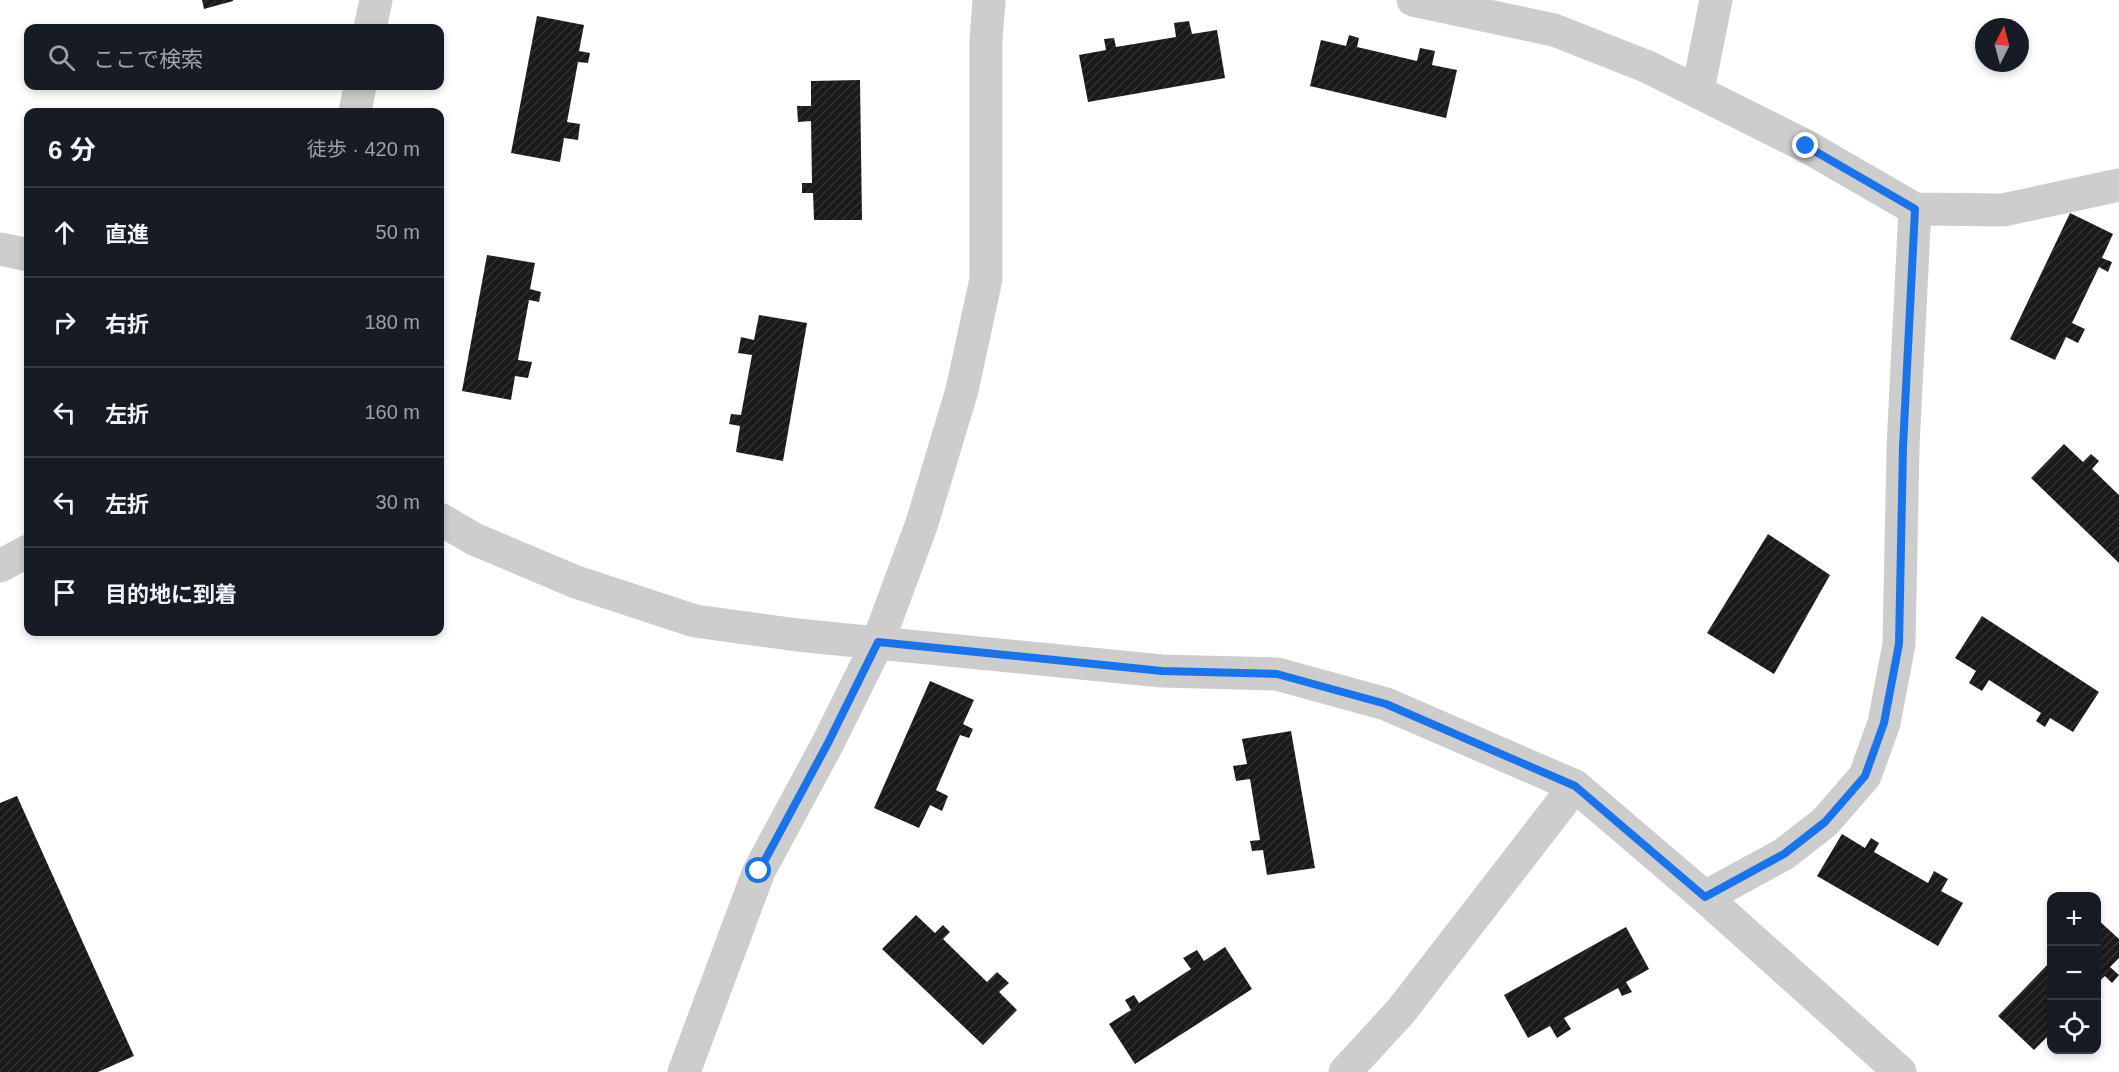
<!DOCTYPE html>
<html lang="ja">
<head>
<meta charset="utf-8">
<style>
  body { margin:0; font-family:Arial,"Noto Sans JP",sans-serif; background:#242831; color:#f1f3f6 }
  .controls { position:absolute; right:18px; bottom:18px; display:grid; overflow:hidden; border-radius:12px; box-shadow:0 3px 9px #0003 }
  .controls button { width:54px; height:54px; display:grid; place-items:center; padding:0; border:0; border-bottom:2px solid #363941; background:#171b24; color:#f1f3f6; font:30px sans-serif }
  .compass { position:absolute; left:1975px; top:18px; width:54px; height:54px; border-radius:50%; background:#171b24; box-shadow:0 3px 9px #0003; rotate:6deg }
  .stop { position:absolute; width:18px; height:18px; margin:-14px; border:4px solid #1a73e8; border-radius:50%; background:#fff }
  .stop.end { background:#1a73e8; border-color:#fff; box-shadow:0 2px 6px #0008 }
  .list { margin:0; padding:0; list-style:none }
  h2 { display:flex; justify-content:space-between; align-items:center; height:78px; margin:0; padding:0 24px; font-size:26px }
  h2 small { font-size:20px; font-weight:400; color:#9ea1a6 }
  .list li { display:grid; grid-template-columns:39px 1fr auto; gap:18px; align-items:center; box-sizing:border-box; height:90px; padding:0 24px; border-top:2px solid #363941 }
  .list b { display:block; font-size:22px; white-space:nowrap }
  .list em { font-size:20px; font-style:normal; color:#9ea1a6 }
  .icon { flex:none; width:33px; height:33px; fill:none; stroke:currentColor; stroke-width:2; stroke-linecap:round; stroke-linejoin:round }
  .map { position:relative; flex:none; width:2119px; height:1072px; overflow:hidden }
  .search { position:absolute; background:#171b24; box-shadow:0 3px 9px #0003; left:24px; top:24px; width:420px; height:66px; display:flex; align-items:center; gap:15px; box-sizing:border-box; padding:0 21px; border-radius:12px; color:#9ea1a6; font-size:22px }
  .panel { position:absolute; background:#171b24; box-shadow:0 3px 9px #0003; left:24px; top:108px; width:420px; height:528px; border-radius:12px }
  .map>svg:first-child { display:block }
  .building { fill:url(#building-hatch) }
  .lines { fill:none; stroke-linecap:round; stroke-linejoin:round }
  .minor { stroke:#cdcdcd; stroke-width:33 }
  .route { stroke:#1a73e8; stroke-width:8 }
</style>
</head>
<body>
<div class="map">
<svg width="2119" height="1072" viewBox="0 0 2119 1072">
  <defs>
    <pattern id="building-hatch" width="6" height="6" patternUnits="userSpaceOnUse" patternTransform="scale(1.5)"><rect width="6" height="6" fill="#1a1a1a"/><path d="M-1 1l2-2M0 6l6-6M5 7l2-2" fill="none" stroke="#333"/></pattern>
  </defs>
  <rect width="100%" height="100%" fill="#fff"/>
  <path class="building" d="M202 0H233V1L204 9Z
    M537 16 584 25 579 51 590 53 588 63 578 62 567 122 580 124 578 140 564 138 560 162 511 153Z
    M1189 21 1192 34 1217 30 1225 78 1088 102 1079 55 1106 50 1104 39 1114 38 1116 47 1176 37 1174 23Z
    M1349 35 1359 38 1357 47 1417 61 1420 48 1435 51 1432 65 1457 70 1446 118 1310 86 1321 40 1346 46Z
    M860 80 862 220H814L813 193H802V183H812L811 121 798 122 797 106H811V81Z
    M2070 213 2113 234 2102 258 2112 262 2108 272 2099 267 2072 323 2085 329 2078 343 2066 337 2055 360 2010 339Z
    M487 255 535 263 530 289 541 292 539 302 529 300 518 360 532 362 528 378 515 376 511 400 462 391Z
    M759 315 807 323 783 461 736 452 740 426 729 424 731 414 741 415 752 355 738 353 741 337 754 340Z
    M2064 444 2083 462 2091 454 2099 461 2092 469 2119 495V563L2031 478Z
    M1768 534 1830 575 1774 674 1707 633Z
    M1982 616 2099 692 2073 732 2050 718 2045 727 2036 721 2041 713 1989 680 1982 691 1969 683 1976 671 1955 658Z
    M930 681 974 700 963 724 973 729 969 738 960 735 936 790 948 796 942 811 930 805 919 828 874 808Z
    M1291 731 1315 868 1267 875 1263 850 1252 851 1250 841 1260 840 1250 779 1236 781 1233 766 1247 764 1242 739Z
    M17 796 134 1056 98 1072H0V803Z
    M1842 834 1865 848 1871 838 1879 843 1874 852 1928 883 1934 871 1948 879 1941 891 1963 903 1938 946 1817 876Z
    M916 915 935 933 943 925 950 932 943 939 987 982 997 972 1009 983 999 992 1017 1010 983 1045 882 949Z
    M2096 918 2119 939V958L2110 967 2119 975 2112 983 2105 976 2096 984Z
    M1626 927 1649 969 1626 982 1632 992 1622 996 1618 988 1564 1018 1571 1029 1557 1038 1550 1026 1528 1038 1504 995Z
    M1225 947 1252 989 1135 1064 1109 1024 1131 1010 1125 1000 1134 995 1139 1003 1191 969 1183 958 1197 950 1204 961Z
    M2052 960V1032L2034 1050 1998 1016Z"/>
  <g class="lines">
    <path class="minor" d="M1413 0 1554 30 1648 67 1806 146 1915 209 2003 210 2119 185
      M370 28 376 0
      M1698 90 1716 0
      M355 112 360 86
      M0 249 28 255
      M440 519 474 539 576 582 695 621 797 635 1162 671 1277 674 1386 704 1575 786 1705 897 1900 1072
      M0 566 28 551
      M1705 897 1784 854 1825 822 1865 776 1884 723 1899 644 1903 447 1915 209
      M684 1072 759 871 828 743 878 642 922 523 962 390 986 279V40L989 0
      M1345 1072 1401 1011 1575 786"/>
  </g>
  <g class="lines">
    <path class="route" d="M759 871 828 743 878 642 1162 671 1277 674 1386 704 1575 786 1705 897 1784 854 1825 822 1865 776 1884 723 1899 644 1903 447 1915 209 1806 146"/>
  </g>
</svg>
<div class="controls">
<button>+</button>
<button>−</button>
<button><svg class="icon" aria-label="locate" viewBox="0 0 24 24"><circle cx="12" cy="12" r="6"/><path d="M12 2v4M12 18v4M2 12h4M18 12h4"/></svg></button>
</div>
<svg class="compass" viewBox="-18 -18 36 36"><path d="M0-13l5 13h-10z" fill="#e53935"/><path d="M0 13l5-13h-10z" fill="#9ea1a6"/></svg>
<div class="stop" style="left:759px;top:871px"></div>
<div class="stop end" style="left:1806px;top:146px"></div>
<div class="search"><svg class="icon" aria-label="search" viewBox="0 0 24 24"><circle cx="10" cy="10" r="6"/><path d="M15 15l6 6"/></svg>ここで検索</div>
<section class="panel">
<h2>6 分<small>徒歩 · 420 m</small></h2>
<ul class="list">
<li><svg class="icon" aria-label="ahead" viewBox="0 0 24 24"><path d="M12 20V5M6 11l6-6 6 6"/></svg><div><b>直進</b></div><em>50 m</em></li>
<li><svg class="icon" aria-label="right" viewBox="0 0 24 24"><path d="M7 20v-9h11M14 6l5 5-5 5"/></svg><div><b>右折</b></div><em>180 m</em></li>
<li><svg class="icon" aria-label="left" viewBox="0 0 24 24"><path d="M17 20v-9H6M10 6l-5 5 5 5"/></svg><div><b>左折</b></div><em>160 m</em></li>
<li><svg class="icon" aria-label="left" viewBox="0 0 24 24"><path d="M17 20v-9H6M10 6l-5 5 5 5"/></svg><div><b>左折</b></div><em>30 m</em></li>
<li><svg class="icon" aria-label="arrive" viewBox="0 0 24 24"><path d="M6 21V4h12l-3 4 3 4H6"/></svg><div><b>目的地に到着</b></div></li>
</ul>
</section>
</div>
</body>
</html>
